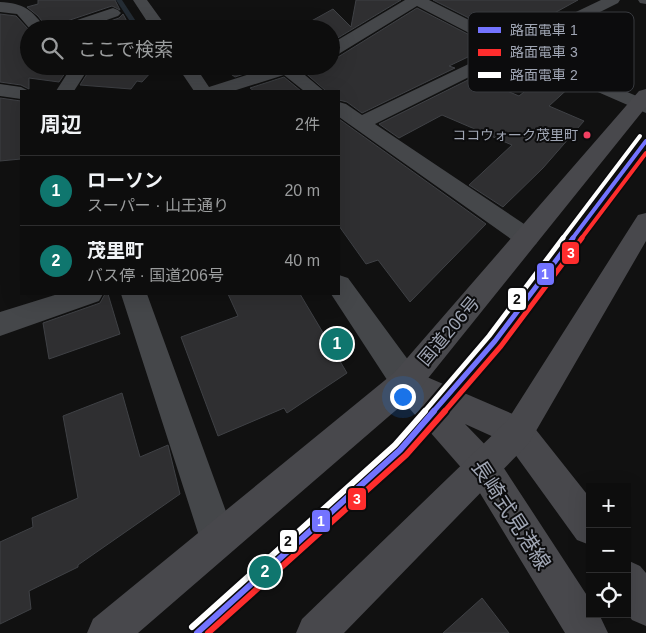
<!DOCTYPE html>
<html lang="ja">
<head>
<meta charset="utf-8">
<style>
  body { margin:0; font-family:Arial,"Noto Sans JP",sans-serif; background:#161616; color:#f1f3f6 }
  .controls { position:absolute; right:15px; bottom:15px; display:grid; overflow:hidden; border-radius:0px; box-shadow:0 5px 20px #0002 }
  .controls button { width:45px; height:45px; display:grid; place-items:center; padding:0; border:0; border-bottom:1px solid #2d2d2e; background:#0d0d0d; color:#f1f3f6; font:25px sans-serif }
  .you { position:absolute; left:402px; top:396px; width:18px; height:18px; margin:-12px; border:4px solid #fff; border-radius:50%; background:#1a73e8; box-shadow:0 0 0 8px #1a73e833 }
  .badge { display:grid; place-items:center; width:32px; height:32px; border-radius:50%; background:#0f766e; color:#fff; font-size:16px; font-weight:700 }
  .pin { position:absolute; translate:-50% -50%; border:2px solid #fff; box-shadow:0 1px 5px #0006 }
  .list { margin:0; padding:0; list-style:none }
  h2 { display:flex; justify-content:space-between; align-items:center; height:65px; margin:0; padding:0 20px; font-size:21px }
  h2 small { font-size:16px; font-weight:400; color:#9a9c9d }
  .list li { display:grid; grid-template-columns:32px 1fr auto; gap:15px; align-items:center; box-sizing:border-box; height:70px; padding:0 20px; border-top:1px solid #2d2d2e }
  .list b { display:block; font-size:19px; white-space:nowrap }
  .list p { margin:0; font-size:16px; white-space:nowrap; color:#9a9c9d }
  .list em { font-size:16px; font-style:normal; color:#9a9c9d }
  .icon { flex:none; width:28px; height:28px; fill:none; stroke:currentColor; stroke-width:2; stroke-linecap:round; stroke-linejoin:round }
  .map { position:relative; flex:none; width:646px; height:633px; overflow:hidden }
  .search { position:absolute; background:#0d0d0d; box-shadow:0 5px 20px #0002; left:20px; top:20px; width:320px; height:55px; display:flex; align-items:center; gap:12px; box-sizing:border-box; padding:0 18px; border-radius:28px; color:#9a9c9d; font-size:19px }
  .panel { position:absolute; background:#0d0d0d; box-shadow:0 5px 20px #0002; left:20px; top:90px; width:320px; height:205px; border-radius:0px }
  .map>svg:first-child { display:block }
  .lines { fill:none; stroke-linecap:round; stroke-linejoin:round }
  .stream { fill:#242c34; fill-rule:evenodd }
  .building { fill:#2f2f31; stroke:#3f4145 }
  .minor { fill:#45474a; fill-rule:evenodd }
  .major { fill:#48484c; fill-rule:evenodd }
  .highway { fill:#48484c; fill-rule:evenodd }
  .tram-1-far2-casing { stroke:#0c0c0d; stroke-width:7 }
  .tram-1-far1-casing { stroke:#0c0c0d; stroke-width:9 }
  .tram-1-casing { stroke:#0c0c0d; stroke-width:10 }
  .tram-2-far2-casing { stroke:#0c0c0d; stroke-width:7 }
  .tram-2-far1-casing { stroke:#0c0c0d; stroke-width:9 }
  .tram-2-casing { stroke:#0c0c0d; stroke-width:10 }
  .tram-3-far2-casing { stroke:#0c0c0d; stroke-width:7 }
  .tram-3-far1-casing { stroke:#0c0c0d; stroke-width:9 }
  .tram-3-casing { stroke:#0c0c0d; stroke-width:10 }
  .tram-1-far2 { stroke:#7373ff; stroke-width:4 }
  .tram-1-far1 { stroke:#7373ff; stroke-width:5 }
  .tram-1 { stroke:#7373ff; stroke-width:6 }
  .tram-2-far2 { stroke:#ff2d2d; stroke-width:4 }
  .tram-2-far1 { stroke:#ff2d2d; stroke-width:5 }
  .tram-2 { stroke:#ff2d2d; stroke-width:6 }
  .tram-3-far2 { stroke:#fff; stroke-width:4 }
  .tram-3-far1 { stroke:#fff; stroke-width:5 }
  .tram-3 { stroke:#fff; stroke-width:6 }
  .bus-dot { fill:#f24062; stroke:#0c0c0d; stroke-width:2 }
  .labels { text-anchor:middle; stroke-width:4; stroke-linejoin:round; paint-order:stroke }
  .far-bus-label { font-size:14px; fill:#a0a6b4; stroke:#0c0c0d; text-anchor:end }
  .street-label { font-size:18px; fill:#a0a6b4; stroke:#0c0c0d }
  .near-street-label { font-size:21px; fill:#a0a6b4; stroke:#0c0c0d }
  .key { fill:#0c0c0d; stroke:#383a3f; stroke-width:1 }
  .key-label { font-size:14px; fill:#a0a6b4 }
  .line-badge { stroke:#0c0c0d; stroke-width:2 }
  .badge-label { font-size:14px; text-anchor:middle; font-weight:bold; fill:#fff }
  .pale-badge-label { font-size:14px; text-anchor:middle; font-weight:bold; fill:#111 }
</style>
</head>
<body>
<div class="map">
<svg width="646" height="633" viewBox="0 0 646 633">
  <rect width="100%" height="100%" fill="#111"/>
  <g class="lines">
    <path class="stream" d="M116 0H122L141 29H135Z
      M164 66H172L174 68 171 70Z"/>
  </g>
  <path class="building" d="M38 0H115L120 10 112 6 58 24 55 29H48L38 16 27 7 38 4Z
    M356 0H401L331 42V29H297L333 9 351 27Z
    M433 0H578L509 38Z
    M417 8 491 46 449 66 455 68 362 113 347 102 339 100V91H326L302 70 305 66H331V58L338 57Z
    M0 14 16 16 29 30V66H70L59 82 29 78V89L21 85 0 82Z
    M123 14 131 29H87L119 18Z
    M92 66H151L153 70 142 82 137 81 131 89 80 85Z
    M231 66H268L235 77 225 70Z
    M545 75 572 85 549 106 584 121 543 168 503 207 469 185 512 145 442 115 399 138 379 124 474 77 519 96Z
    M284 77 301 91H254L250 88Z
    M0 98 21 101V159L0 161Z
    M339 119 486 224 410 302 378 260 366 264 339 226Z
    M105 294H108L120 334 49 359 43 323 100 303Z
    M228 294H300L347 373 287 413 284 408 218 436 181 337 238 316Z
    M122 393 140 457 168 445 180 494 78 565V567L29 591 31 609 0 624V542L33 527 32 518 78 498 63 416Z
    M482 598 509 633H443Z"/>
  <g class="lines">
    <path class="minor" d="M133 0H147L168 29H152Z
      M405 0H429L513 42 601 0H620L618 3 526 49 646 100V113L513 55 375 124 536 232 539 238 536 244 527 247 518 244 339 117V102L346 104 362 115 500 49 417 6 337 55 331 56V44Z
      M638 0H646V4L640 3Z
      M0 2C24 3 32 10 46 29H30L17 14 0 12Z
      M113 8 118 10 121 13 118 16 81 29H57L59 26Z
      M72 66H90L74 91H56Z
      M177 66H195L209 87 275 66H303L299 70 324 91H304L284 75 233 91H194Z
      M0 84 21 87 29 91H21V99L0 96Z
      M339 275 348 278 417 372 421 382 417 392 406 396 395 392 331 294H339Z
      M58 294H103L99 301 0 336V312Z
      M121 294H147L236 539 231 552 218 557 205 552 200 539Z"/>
    <path class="major" d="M406 368 529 421 590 498V545L577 540 507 443 465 424 496 456 590 600V614H599L608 633H565L472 480 395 392 391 382 395 372Z
      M627 560 640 566 646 573V626L632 620 627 613Z"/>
    <path class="highway" d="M646 89V107L417 392 138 633H87L93 619 395 372 639 91Z
      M646 213V241L529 443 344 633H296L302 619 507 421 638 215Z"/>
    <g class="tram-1-far2-casing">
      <path id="tram-1-far2" d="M572 239 646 141"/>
    </g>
    <g class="tram-1-far1-casing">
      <path id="tram-1-far1" d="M433 412 495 341 573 238"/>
    </g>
    <g class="tram-1-casing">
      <path id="tram-1" d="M197 633 400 450 434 411"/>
    </g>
    <g class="tram-2-far2-casing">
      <path id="tram-2-far2" d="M581 239 646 153"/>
    </g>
    <g class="tram-2-far1-casing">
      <path id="tram-2-far1" d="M444 412 501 346 582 238"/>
    </g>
    <g class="tram-2-casing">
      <path id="tram-2" d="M208 633 406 455 445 411"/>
    </g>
    <g class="tram-3-far2-casing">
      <path id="tram-3-far2" d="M562 239 640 136"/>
    </g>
    <g class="tram-3-far1-casing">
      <path id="tram-3-far1" d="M424 412 489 336 563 238"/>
    </g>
    <g class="tram-3-casing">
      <path id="tram-3" d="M192 627 395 445 425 411"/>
    </g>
    <use href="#tram-1-far2" class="tram-1-far2"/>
    <use href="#tram-1-far1" class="tram-1-far1"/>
    <use href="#tram-1" class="tram-1"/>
    <use href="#tram-2-far2" class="tram-2-far2"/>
    <use href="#tram-2-far1" class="tram-2-far1"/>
    <use href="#tram-2" class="tram-2"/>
    <use href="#tram-3-far2" class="tram-3-far2"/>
    <use href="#tram-3-far1" class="tram-3-far1"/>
    <use href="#tram-3" class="tram-3"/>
  </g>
  <circle class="bus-dot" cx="587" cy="135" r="4.5"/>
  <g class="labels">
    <g class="far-bus-label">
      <text x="578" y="140">ココウォーク茂里町</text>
    </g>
    <g class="street-label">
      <text transform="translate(449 331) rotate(-50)" y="6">国道206号</text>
    </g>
    <g class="near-street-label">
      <text transform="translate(511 515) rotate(57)" y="7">長崎式見港線</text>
    </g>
  </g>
  <rect x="468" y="12" width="166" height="80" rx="8" class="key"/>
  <rect x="478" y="27" width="23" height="6" fill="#7373ff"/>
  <rect x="478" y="49" width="23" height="7" fill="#ff2d2d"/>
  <rect x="478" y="72" width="23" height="6" fill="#fff"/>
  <g class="key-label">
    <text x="510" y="35">路面電車 1</text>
    <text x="510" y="57">路面電車 3</text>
    <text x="510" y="80">路面電車 2</text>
  </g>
  <g class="line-badge">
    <rect x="561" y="241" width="19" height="24" rx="5" fill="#ff2d2d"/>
    <rect x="536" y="262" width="19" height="24" rx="5" fill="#7373ff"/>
    <rect x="507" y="287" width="20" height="24" rx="5" fill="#fff"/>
    <rect x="347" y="487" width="20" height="24" rx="5" fill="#ff2d2d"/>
    <rect x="311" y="509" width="20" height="24" rx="5" fill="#7373ff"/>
    <rect x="279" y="529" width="19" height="24" rx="5" fill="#fff"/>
  </g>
  <g class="badge-label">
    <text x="571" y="258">3</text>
    <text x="545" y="279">1</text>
    <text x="357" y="504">3</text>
    <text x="321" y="526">1</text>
  </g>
  <g class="pale-badge-label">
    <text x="517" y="304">2</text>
    <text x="288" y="546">2</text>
  </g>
</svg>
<div class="controls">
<button>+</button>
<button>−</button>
<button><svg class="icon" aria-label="locate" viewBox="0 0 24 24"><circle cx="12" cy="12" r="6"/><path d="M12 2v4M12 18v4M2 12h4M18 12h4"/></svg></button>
</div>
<div class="you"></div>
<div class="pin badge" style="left:337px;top:344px">1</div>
<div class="pin badge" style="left:265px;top:572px">2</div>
<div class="search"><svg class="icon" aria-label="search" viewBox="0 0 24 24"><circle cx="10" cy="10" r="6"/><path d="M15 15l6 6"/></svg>ここで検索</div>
<section class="panel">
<h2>周辺<small>2件</small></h2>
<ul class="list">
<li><span class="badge">1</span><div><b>ローソン</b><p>スーパー · 山王通り</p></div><em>20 m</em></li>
<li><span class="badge">2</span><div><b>茂里町</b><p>バス停 · 国道206号</p></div><em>40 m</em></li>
</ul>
</section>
</div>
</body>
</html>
